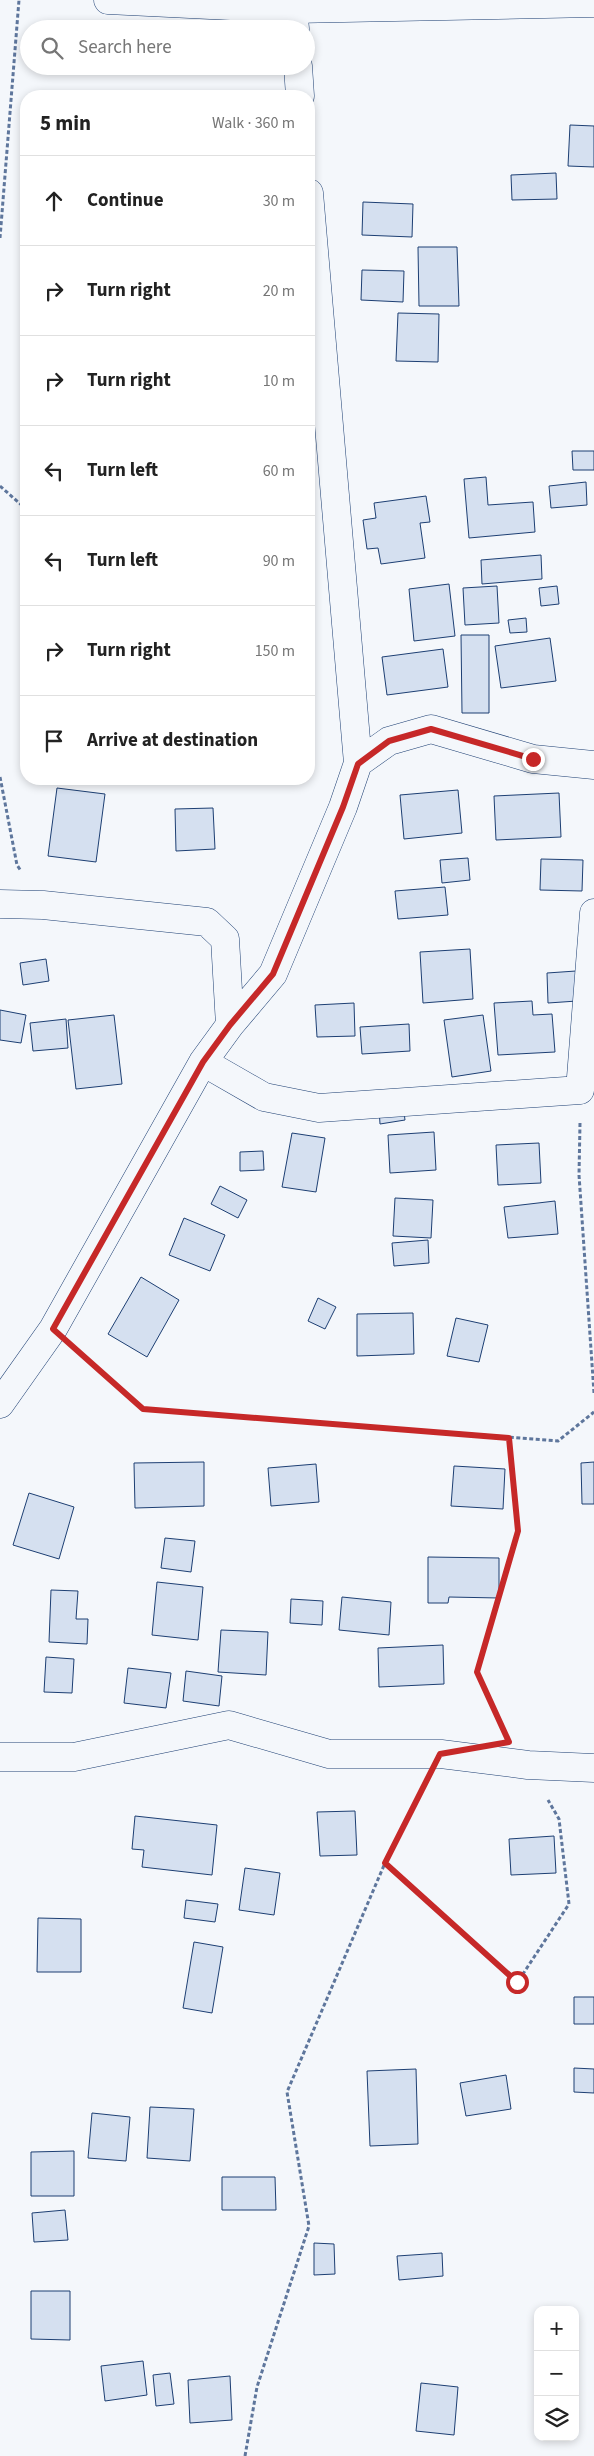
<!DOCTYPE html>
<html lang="en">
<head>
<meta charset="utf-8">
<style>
  body { margin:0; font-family:"Source Sans 3",sans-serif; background:#f2f2f2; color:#222 }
  .controls { position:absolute; right:15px; bottom:15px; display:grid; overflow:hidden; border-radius:10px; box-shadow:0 2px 8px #0003 }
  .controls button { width:45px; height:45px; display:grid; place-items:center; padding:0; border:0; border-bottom:1px solid #e0e0e0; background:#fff; color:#222; font:25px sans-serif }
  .stop { position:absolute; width:15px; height:15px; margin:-11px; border:4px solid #c62828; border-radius:50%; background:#fff }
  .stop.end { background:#c62828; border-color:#fff; box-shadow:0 1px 5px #0008 }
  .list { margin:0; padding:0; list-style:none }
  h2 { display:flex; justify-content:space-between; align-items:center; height:65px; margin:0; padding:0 20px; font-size:21px }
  h2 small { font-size:16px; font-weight:400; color:#767676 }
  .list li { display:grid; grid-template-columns:32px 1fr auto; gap:15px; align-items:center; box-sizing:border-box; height:90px; padding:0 20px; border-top:1px solid #e0e0e0 }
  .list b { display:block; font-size:19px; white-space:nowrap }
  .list em { font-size:16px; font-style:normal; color:#767676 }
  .icon { flex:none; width:28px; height:28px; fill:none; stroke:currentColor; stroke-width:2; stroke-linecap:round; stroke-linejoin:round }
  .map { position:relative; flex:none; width:594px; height:2456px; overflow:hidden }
  .search { position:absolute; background:#fff; box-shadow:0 2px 8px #0003; left:20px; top:20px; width:295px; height:55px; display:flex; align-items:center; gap:12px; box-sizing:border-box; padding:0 18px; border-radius:28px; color:#767676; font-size:19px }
  .panel { position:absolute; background:#fff; box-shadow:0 2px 8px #0003; left:20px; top:90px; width:295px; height:695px; border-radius:20px }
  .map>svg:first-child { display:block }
  .building { fill:#d5e0f0; stroke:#1d3f73 }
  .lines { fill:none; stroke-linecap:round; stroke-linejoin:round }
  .street-casing { stroke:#1d3f73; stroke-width:29 }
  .primary-casing { stroke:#1d3f73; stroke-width:29 }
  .path { stroke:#5e769c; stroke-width:3; stroke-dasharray:4 2.5; stroke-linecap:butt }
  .street { stroke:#f4f7fb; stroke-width:28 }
  .primary { stroke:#f4f7fb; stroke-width:28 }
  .route { stroke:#c62828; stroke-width:6 }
</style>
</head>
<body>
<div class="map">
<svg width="594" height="2456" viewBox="0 0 594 2456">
  <rect width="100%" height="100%" fill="#f4f7fb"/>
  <path class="building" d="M570 125 594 126V167L568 166Z
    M556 173 557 199 512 200 511 175Z
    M363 202 413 204 412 237 362 235Z
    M418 247H457L459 306H419Z
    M362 270 404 271 403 302 361 300Z
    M398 313 439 314 438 362 396 361Z
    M572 451H594V470H573Z
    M486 477 488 505 533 502 535 532 469 538 464 479Z
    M586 482 587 505 551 508 549 486Z
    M426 496 430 522 420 523 425 558 381 564 378 548 367 549 363 520 376 518 374 503Z
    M541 555 542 579 482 584 481 560Z
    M449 584 455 636 414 641 409 589Z
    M497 586 499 623 465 625 463 588Z
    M557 586 559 604 541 606 539 588Z
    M526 618 527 632 510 633 508 620Z
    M461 635H489V713H462Z
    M550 638 556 681 501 688 495 646Z
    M443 649 448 687 387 695 382 657Z
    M57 788 105 794 96 862 48 856Z
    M458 790 462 833 404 839 400 795Z
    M559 793 561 837 496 840 494 796Z
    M213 808 215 849 176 851 175 809Z
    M468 858 470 880 442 883 440 860Z
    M541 859 583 860 582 891 540 890Z
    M445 887 448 915 398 919 395 891Z
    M470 949 473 999 423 1003 420 952Z
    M46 959 49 981 23 985 20 963Z
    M576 971 577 1001 548 1003 547 973Z
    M532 1001 533 1015 552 1014 555 1052 498 1055 494 1003Z
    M354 1003 355 1036 317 1037 315 1005Z
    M0 1010 26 1015 21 1043 0 1040Z
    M114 1015 122 1084 76 1089 68 1020Z
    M483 1015 491 1071 452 1077 444 1020Z
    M66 1019 68 1048 33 1051 30 1023Z
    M409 1024 410 1051 362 1054 360 1027Z
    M403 1105 405 1120 380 1124 379 1108Z
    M434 1132 436 1170 390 1173 388 1135Z
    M292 1133 325 1138 316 1192 282 1187Z
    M539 1143 541 1183 498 1185 496 1145Z
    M263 1151 264 1170 240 1171V1152Z
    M220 1186 247 1200 238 1218 211 1204Z
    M395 1198 433 1200 431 1238 393 1236Z
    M555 1201 558 1234 508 1238 504 1207Z
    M184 1218 225 1235 210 1271 169 1255Z
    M428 1240 429 1263 394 1266 392 1243Z
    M141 1277 179 1300 147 1357 108 1334Z
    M318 1298 336 1307 325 1329 308 1321Z
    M413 1313 414 1354 357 1356V1314Z
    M456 1318 488 1325 479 1362 447 1356Z
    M204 1462V1506L135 1508 134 1463Z
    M594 1462V1504H582L581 1463Z
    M316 1464 319 1502 271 1506 268 1468Z
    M454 1466 505 1469 503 1509 451 1506Z
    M29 1493 74 1507 59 1559 13 1545Z
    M165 1538 195 1541 191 1572 161 1568Z
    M428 1557 499 1558V1598L449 1597 448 1603H428Z
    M157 1582 203 1587 198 1640 152 1635Z
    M51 1590 78 1591 76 1619H88L87 1644 49 1642Z
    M342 1597 391 1602 389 1635 339 1630Z
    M291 1599 323 1601 322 1625 290 1623Z
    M221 1630 268 1632 266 1675 218 1672Z
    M443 1645 444 1684 379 1687 378 1648Z
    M46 1657 74 1659 72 1693 44 1692Z
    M128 1668 171 1673 166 1708 124 1703Z
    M186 1671 222 1676 219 1706 183 1701Z
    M355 1811 357 1855 320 1856 317 1812Z
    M135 1816 217 1825 212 1875 142 1867 144 1850 132 1849Z
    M554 1836 556 1873 511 1875 509 1839Z
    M245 1868 280 1873 274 1915 239 1910Z
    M186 1900 218 1904 215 1922 184 1918Z
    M38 1918 81 1919V1972H37Z
    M194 1942 223 1947 212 2013 183 2008Z
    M574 1997H594V2024H574Z
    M574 2068 594 2069V2093L574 2092Z
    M416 2069 418 2144 370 2146 367 2071Z
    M506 2075 511 2109 466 2116 460 2083Z
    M150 2107 194 2109 190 2161 147 2158Z
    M92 2113 130 2117 126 2161 88 2158Z
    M74 2151V2196H31V2152Z
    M222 2177H275L276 2210H222Z
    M65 2210 68 2240 34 2242 32 2213Z
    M314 2243 334 2244 335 2274 314 2275Z
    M442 2253 443 2276 399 2280 397 2256Z
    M31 2291H70V2340L31 2339Z
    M143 2361 147 2395 105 2401 101 2366Z
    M170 2373 174 2404 156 2406 153 2375Z
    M230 2376 232 2420 190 2423 188 2380Z
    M421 2383 458 2387 454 2435 416 2431Z"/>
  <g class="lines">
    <g class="street-casing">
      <path id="street" d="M293 9 295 29
        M298 66 300 96
        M358 763 389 741 431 729 533 759 594 765
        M0 904 43 905 207 922 225 939 230 1025
        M203 1062 264 1097 319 1108 580 1090 594 913
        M0 1404 53 1329 203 1062 230 1025 273 974 343 807 358 763 309 193
        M0 1757H74L229 1725 329 1754H441L528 1765 594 1768"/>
    </g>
    <g class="primary-casing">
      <path id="primary" d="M108 0 293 9 594 3"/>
    </g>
    <path class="path" d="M0 238 19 0
      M0 486 26 509
      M0 777 17 865 21 871
      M580 1123 579 1175 594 1393
      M78 1351 143 1409 558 1441 594 1412
      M504 1730 477 1672 518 1531 509 1437
      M385 1863 517 1983 569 1904 559 1819 548 1800
      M245 2456 257 2387 309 2226 287 2092 385 1863 423 1788"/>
    <use href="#street" class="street"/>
    <use href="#primary" class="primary"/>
  </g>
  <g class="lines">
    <path class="route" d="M517 1982 385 1863 440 1754 509 1742 477 1672 518 1531 509 1438 143 1409 53 1329 203 1062 230 1025 273 974 343 807 358 764 389 741 431 729 533 759"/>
  </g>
</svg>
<div class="controls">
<button>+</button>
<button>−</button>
<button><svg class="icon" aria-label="layers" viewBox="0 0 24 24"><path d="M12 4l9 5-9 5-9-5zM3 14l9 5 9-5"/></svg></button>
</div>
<div class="stop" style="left:517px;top:1982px"></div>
<div class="stop end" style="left:533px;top:759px"></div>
<div class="search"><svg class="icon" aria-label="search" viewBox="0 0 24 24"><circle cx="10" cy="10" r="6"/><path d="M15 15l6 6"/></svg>Search here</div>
<section class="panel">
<h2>5 min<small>Walk · 360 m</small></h2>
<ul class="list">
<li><svg class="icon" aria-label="ahead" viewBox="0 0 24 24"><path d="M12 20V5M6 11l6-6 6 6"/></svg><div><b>Continue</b></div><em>30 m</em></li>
<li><svg class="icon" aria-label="right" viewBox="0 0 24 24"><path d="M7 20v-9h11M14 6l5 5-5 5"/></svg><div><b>Turn right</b></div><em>20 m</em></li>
<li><svg class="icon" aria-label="right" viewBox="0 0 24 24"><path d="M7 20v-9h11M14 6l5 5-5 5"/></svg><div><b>Turn right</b></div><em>10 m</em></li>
<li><svg class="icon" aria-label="left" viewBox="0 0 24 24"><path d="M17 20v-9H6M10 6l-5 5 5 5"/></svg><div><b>Turn left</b></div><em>60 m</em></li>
<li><svg class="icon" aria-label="left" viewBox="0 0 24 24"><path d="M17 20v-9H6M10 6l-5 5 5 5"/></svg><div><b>Turn left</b></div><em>90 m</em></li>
<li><svg class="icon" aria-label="right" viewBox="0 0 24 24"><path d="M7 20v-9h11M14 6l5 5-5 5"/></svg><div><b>Turn right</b></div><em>150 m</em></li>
<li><svg class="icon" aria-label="arrive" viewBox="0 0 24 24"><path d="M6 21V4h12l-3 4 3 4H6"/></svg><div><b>Arrive at destination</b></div></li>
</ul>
</section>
</div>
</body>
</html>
